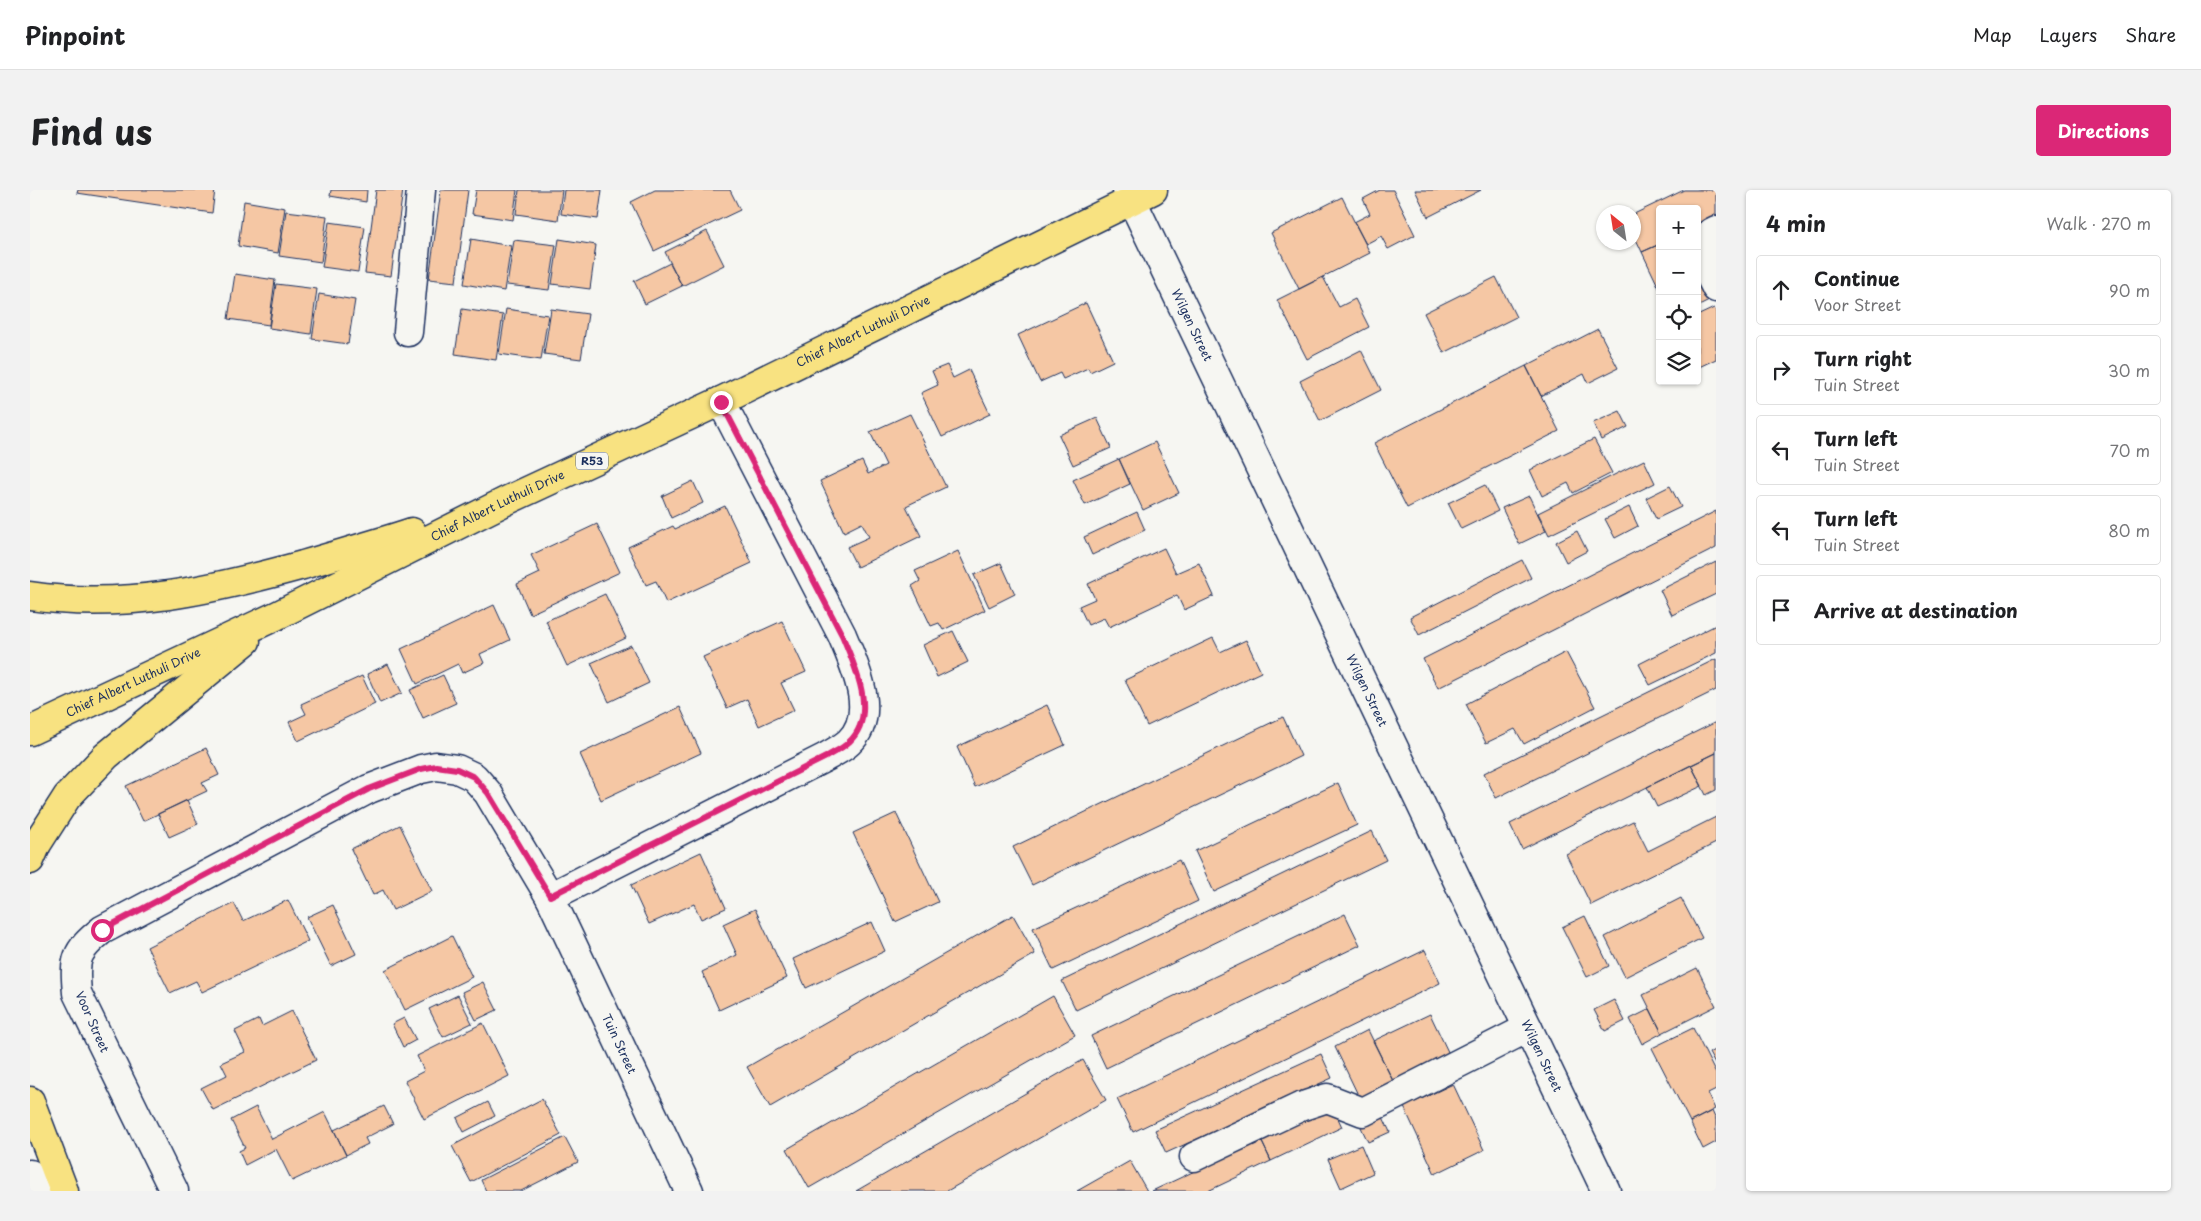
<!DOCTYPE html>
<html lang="en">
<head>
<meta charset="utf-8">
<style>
  body { margin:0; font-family:"Playpen Sans",sans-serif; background:#f2f2f2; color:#202124 }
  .controls { position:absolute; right:15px; top:15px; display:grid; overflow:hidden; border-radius:5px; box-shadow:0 1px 4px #0004 }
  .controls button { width:45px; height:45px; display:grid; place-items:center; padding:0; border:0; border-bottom:1px solid #e0e0e0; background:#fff; color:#202124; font:25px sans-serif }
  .compass { position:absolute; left:1566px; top:15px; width:45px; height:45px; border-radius:50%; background:#fff; box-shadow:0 1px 4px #0004; rotate:330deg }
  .stop { position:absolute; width:15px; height:15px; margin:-11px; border:4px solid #db2777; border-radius:50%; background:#fff }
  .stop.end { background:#db2777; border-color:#fff; box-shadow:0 1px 5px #0008 }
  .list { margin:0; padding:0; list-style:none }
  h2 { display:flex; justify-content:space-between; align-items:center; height:65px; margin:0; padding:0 20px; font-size:21px }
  h2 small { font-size:16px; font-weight:400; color:#757577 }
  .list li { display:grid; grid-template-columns:32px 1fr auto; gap:15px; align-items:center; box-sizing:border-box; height:70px; margin:0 10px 10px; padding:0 10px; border:1px solid #e0e0e0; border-radius:5px }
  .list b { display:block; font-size:19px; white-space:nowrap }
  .list p { margin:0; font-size:16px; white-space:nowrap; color:#757577 }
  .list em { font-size:16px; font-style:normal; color:#757577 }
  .icon { flex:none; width:28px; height:28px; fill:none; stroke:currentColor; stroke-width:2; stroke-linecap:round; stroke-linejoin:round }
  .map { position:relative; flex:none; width:1686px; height:1001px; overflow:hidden; border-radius:5px }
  header { display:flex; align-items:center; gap:30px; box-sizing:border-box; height:70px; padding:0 25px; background:#fff; border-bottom:1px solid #e0e0e0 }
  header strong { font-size:24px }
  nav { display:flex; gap:28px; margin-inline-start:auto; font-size:18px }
  .intro { display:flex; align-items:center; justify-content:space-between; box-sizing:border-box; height:120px; padding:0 30px }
  h1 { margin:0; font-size:35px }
  .button { padding:12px 22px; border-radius:5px; background:#db2777; color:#fff; font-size:18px; font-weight:700 }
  main { display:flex; gap:30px; padding:0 30px }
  aside { flex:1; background:#fff; border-radius:5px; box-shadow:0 1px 4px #0004 }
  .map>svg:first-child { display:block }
  .building { fill:#f5c7a4; stroke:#1b2f5e }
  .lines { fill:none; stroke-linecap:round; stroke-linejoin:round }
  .minor-casing { stroke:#1b2f5e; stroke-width:31 }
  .major-casing { stroke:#1b2f5e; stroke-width:31 }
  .minor { stroke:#f6f6f2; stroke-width:28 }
  .major { stroke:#f8e281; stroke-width:28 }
  .route { stroke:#db2777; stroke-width:6 }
  .labels { text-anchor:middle; stroke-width:4; stroke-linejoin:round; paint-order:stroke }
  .shield { fill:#f6f6f2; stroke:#5d6b8a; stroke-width:1 }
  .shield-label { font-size:11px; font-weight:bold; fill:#1b2f5e }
  .street-label { font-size:12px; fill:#1b2f5e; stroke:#f6f6f2 }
</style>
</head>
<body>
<header>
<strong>Pinpoint</strong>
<nav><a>Map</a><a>Layers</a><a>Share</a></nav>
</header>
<div class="intro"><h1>Find us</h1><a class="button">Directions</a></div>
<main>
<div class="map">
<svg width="1686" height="1001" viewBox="0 0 1686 1001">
  <rect width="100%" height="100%" fill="#f6f6f2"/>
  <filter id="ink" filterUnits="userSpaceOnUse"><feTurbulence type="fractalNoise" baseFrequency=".02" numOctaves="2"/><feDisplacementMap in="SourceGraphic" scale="10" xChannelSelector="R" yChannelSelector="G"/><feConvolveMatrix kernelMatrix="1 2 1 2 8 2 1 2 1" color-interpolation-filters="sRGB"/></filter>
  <g filter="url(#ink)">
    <path class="building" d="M48 0H185L182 23 47 3Z
      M301 0H337L336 12 300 6Z
      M346 0H373L361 86 335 83Z
      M411 0H438L426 92 399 89Z
      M446 0H487L483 30 442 24Z
      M489 0H532L528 30 486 24Z
      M534 0H572L568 29 531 24Z
      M625 0H700L710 20 624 61 601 12Z
      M1350 0H1363L1385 45 1358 59 1351 46 1336 54 1324 32 1340 24 1333 9Z
      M1385 0H1451L1398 27Z
      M1654 0H1686V27L1667 36V19H1630V54L1612 62 1604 45V24Z
      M1312 7 1340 63 1269 99 1241 43Z
      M214 11 255 18 248 63 208 56Z
      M256 21 297 26 291 72 249 66Z
      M299 32 335 37 328 82 292 77Z
      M677 41 694 75 652 96 635 62Z
      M441 49 481 56 474 101 434 94Z
      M529 49 566 55 560 99 522 94Z
      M484 50 526 55 519 100 477 95Z
      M1630 54V100L1612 62Z
      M640 73 652 96 615 114 604 91Z
      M1667 82 1681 110 1667 117Z
      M205 84 245 90 239 135 198 129Z
      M1293 87 1309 117 1325 109 1339 137 1277 169 1247 110Z
      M1466 87 1486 127 1414 163 1394 123Z
      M246 94 287 99 281 144 239 138Z
      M289 104 325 110 318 154 282 149Z
      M1056 113 1083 171 1060 182 1058 178 1033 189 1030 183 1010 192 988 145Z
      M1684 118 1686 122V169L1667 178V126Z
      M432 119 473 125 466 170 425 164Z
      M476 119 518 125 511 170 469 164Z
      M521 119 558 124 551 169 514 164Z
      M1568 139 1588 178 1558 193 1554 184 1511 206 1496 176Z
      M1331 160 1351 200 1290 231 1270 191Z
      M917 175 923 188 939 180 960 224 912 247 891 203 908 195 902 181Z
      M1496 176 1529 241 1377 318 1344 253Z
      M1590 221 1598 237 1571 250 1563 233Z
      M880 224 916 297 876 316 891 346 827 377 817 357 839 347 832 333 814 342 790 291 832 271 838 284 856 275 840 242Z
      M1067 228 1081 258 1043 275 1029 245Z
      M1564 249 1582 283 1543 303 1538 293 1512 306 1500 280Z
      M1125 252 1149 303 1113 320 1089 269Z
      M1089 269 1100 294 1055 315 1043 290Z
      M1614 270 1625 293 1519 345 1508 323Z
      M663 291 673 313 641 328 632 306Z
      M1455 295 1468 321 1431 339 1418 313Z
      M1640 296 1651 317 1626 329 1616 308Z
      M1499 306 1516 341 1489 354 1472 318Z
      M695 316 722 373 636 413 626 391 616 395 598 357 643 336 645 339Z
      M1599 317 1608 336 1585 348 1575 329Z
      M1686 321V358L1408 498 1393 469Z
      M1107 322 1115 340 1062 365 1054 347Z
      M567 334 590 382 500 424 487 394 510 383 501 365Z
      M1547 341 1557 361 1536 372 1526 352Z
      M1134 358 1146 383 1169 373 1184 406 1154 420 1147 405 1079 437 1074 428 1058 435 1049 416 1065 409 1058 394Z
      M928 361 955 420 913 440 909 433 901 436 882 396 890 391 885 381Z
      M1492 370 1501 388 1389 445 1380 427Z
      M1686 372V404L1642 425 1630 400Z
      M971 373 985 404 959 417 944 385Z
      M575 404 596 448 537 476 516 431Z
      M464 415 480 450 450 464 454 473 432 483 428 474 387 494 371 459Z
      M752 431 776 482 751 493 764 520 729 536 717 509 697 518 673 467Z
      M1686 435V463L1620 495 1609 474Z
      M923 441 938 472 907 487 893 455Z
      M1183 448 1190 462 1216 450 1231 482 1117 536 1095 490Z
      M601 455 619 493 579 512 561 473Z
      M1536 462 1565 517 1494 554 1485 539 1456 553 1436 514Z
      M1686 469V500L1466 608 1454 583Z
      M358 474 372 503 350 513 337 484Z
      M413 485 426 513 393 528 380 500Z
      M332 486 345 514 268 551 259 532 276 524 271 514Z
      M1017 515 1035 555 945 597 927 557Z
      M650 517 671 563 571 610 550 564Z
      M1253 527 1271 566 1002 695 983 657Z
      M1686 532V563L1492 659 1480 634Z
      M176 558 189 585 172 593 177 601 113 631 96 596Z
      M1686 563V600L1676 605 1661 575Z
      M1661 575 1672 596 1627 617 1617 597Z
      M1308 593 1327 635 1184 702 1165 661Z
      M157 610 168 634 139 647 128 624Z
      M866 623 908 712 865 732 823 643Z
      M1686 627V653L1561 715 1536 664 1603 631 1618 661Z
      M370 635 402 701 363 720 353 700 343 705 321 659Z
      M1342 641 1356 670 1046 820 1032 791Z
      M671 662 696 718 671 729 664 714 619 734 601 695Z
      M1149 670 1168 711 1023 780 1003 738Z
      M1651 708 1672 748 1595 787 1575 747Z
      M258 710 278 751 172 802 166 791 140 803 117 757 204 713 213 731Z
      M303 715 326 764 301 776 277 727Z
      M725 719 757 788 689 820 672 782 707 765 693 734Z
      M1315 724 1330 755 1076 878 1061 846Z
      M983 725 1005 764 740 917 717 877Z
      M1555 726 1579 776 1557 787 1532 737Z
      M842 732 855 761 776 798 763 769Z
      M422 746 442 787 375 820 355 780Z
      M1395 760 1410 793 1103 942 1087 909Z
      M1667 778 1686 816 1632 843 1613 805Z
      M453 792 467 820 446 830 432 802Z
      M428 805 442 833 413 847 399 819Z
      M1023 806 1045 845 779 998 757 959Z
      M1584 810 1595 831 1575 841 1564 820Z
      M1620 819 1632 843 1612 854 1600 829Z
      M262 821 286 870 183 920 171 898 197 885 191 873 215 862 205 841 229 829 232 836Z
      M1400 824 1420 866 1364 893 1343 851Z
      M374 828 386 850 373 857 362 834Z
      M453 833 479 886 394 929 375 891 394 881 387 866Z
      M1663 838 1686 884V900L1678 904 1685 919 1660 932 1622 858Z
      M1338 840 1364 893 1330 909 1305 857Z
      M1686 859V876L1679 863Z
      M1291 864 1302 888 1136 963 1125 940Z
      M1053 870 1076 910 917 1001H826Z
      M1423 894 1454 960 1405 984 1374 917Z
      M512 909 531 945 441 992 422 956Z
      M458 912 465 926 434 942 427 928Z
      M1302 915 1312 937 1241 971 1231 950Z
      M354 916 363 934 335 948 338 954 316 965 304 940Z
      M226 917 242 949 295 922 316 965 262 991 246 959 215 975 209 961 215 958 201 930Z
      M1682 921 1686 930V952L1673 959 1660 932Z
      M1352 925 1360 942 1338 952 1330 935Z
      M535 947 548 972 491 1001H456L451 990Z
      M1231 950 1241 971 1178 1001H1122Z
      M1331 955 1343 983 1311 998 1298 969Z
      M1100 971 1117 1001H1047Z"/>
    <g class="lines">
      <g class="minor-casing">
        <g id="minor">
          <path id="s1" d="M1097 0 1576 1001"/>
          <path d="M1686 40C1658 52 1677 79 1686 98"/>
          <path d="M378 142 391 0"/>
          <path d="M1164 967 1270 917 1297 908 1333 922 1498 838"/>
          <path d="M0 984 9 1001"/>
          <path d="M144 1001 47 803C44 769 45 762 72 740L339 599 391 579 406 576 427 579 444 587 458 603 520 707"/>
          <path d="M659 1001 520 707 796 567C804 562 813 558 819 552 849 524 824 475 812 445L691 211"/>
        </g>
      </g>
      <g class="major-casing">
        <g id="major">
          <path d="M0 406C95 420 182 400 273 375 309 364 346 354 382 342"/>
          <path id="s2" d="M0 541 246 426 478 310 691 211 1123 0"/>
          <path d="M0 670 7 654 37 607 76 566 216 451"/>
          <path d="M0 911 34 1001"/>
        </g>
      </g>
      <use href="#minor" class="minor"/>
      <use href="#major" class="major"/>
    </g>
  </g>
  <g class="lines" filter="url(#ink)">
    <path class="route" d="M72 740 339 599 391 579 406 576 427 579 444 587 458 603 520 706 796 567C804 562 813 558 819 552 849 524 824 475 812 445L691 212"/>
  </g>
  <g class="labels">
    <rect class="shield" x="546" y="262.5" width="32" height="17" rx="4"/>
    <g class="shield-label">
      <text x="562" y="275">R53</text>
    </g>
    <g class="street-label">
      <text dy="4" stroke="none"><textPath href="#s1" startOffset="150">Wilgen Street</textPath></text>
      <text dy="4" stroke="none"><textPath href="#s2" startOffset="924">Chief Albert Luthuli Drive</textPath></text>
      <text dy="4" stroke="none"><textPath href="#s2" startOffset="519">Chief Albert Luthuli Drive</textPath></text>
      <text dy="4" stroke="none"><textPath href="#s2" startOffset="114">Chief Albert Luthuli Drive</textPath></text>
      <text dy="4" stroke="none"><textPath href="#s1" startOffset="555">Wilgen Street</textPath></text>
      <text transform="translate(62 832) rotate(66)" y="4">Voor Street</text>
      <text transform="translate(589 854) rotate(65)" y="4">Tuin Street</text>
      <text dy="4" stroke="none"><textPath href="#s1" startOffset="960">Wilgen Street</textPath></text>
    </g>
  </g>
</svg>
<div class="controls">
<button>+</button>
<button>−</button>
<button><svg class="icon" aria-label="locate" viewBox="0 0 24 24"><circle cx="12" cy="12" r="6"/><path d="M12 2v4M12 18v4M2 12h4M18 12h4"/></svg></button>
<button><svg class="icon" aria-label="layers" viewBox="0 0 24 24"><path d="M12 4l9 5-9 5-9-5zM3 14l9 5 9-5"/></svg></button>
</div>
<svg class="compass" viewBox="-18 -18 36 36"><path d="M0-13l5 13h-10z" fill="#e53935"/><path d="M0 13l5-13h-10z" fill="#757577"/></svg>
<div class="stop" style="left:72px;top:740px"></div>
<div class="stop end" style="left:691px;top:212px"></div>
</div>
<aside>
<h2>4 min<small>Walk · 270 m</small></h2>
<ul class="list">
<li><svg class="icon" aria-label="ahead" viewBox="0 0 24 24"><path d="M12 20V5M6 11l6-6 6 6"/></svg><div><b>Continue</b><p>Voor Street</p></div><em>90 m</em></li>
<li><svg class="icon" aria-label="right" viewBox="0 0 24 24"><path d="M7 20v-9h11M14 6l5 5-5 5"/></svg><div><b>Turn right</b><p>Tuin Street</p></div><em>30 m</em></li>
<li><svg class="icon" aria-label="left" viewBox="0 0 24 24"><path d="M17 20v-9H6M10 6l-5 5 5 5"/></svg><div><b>Turn left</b><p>Tuin Street</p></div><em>70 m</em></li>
<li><svg class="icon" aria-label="left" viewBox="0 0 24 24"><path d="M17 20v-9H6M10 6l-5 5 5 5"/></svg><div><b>Turn left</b><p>Tuin Street</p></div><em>80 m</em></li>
<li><svg class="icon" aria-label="arrive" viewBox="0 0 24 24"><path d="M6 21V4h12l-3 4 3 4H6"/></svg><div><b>Arrive at destination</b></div></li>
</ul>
</aside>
</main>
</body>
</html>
